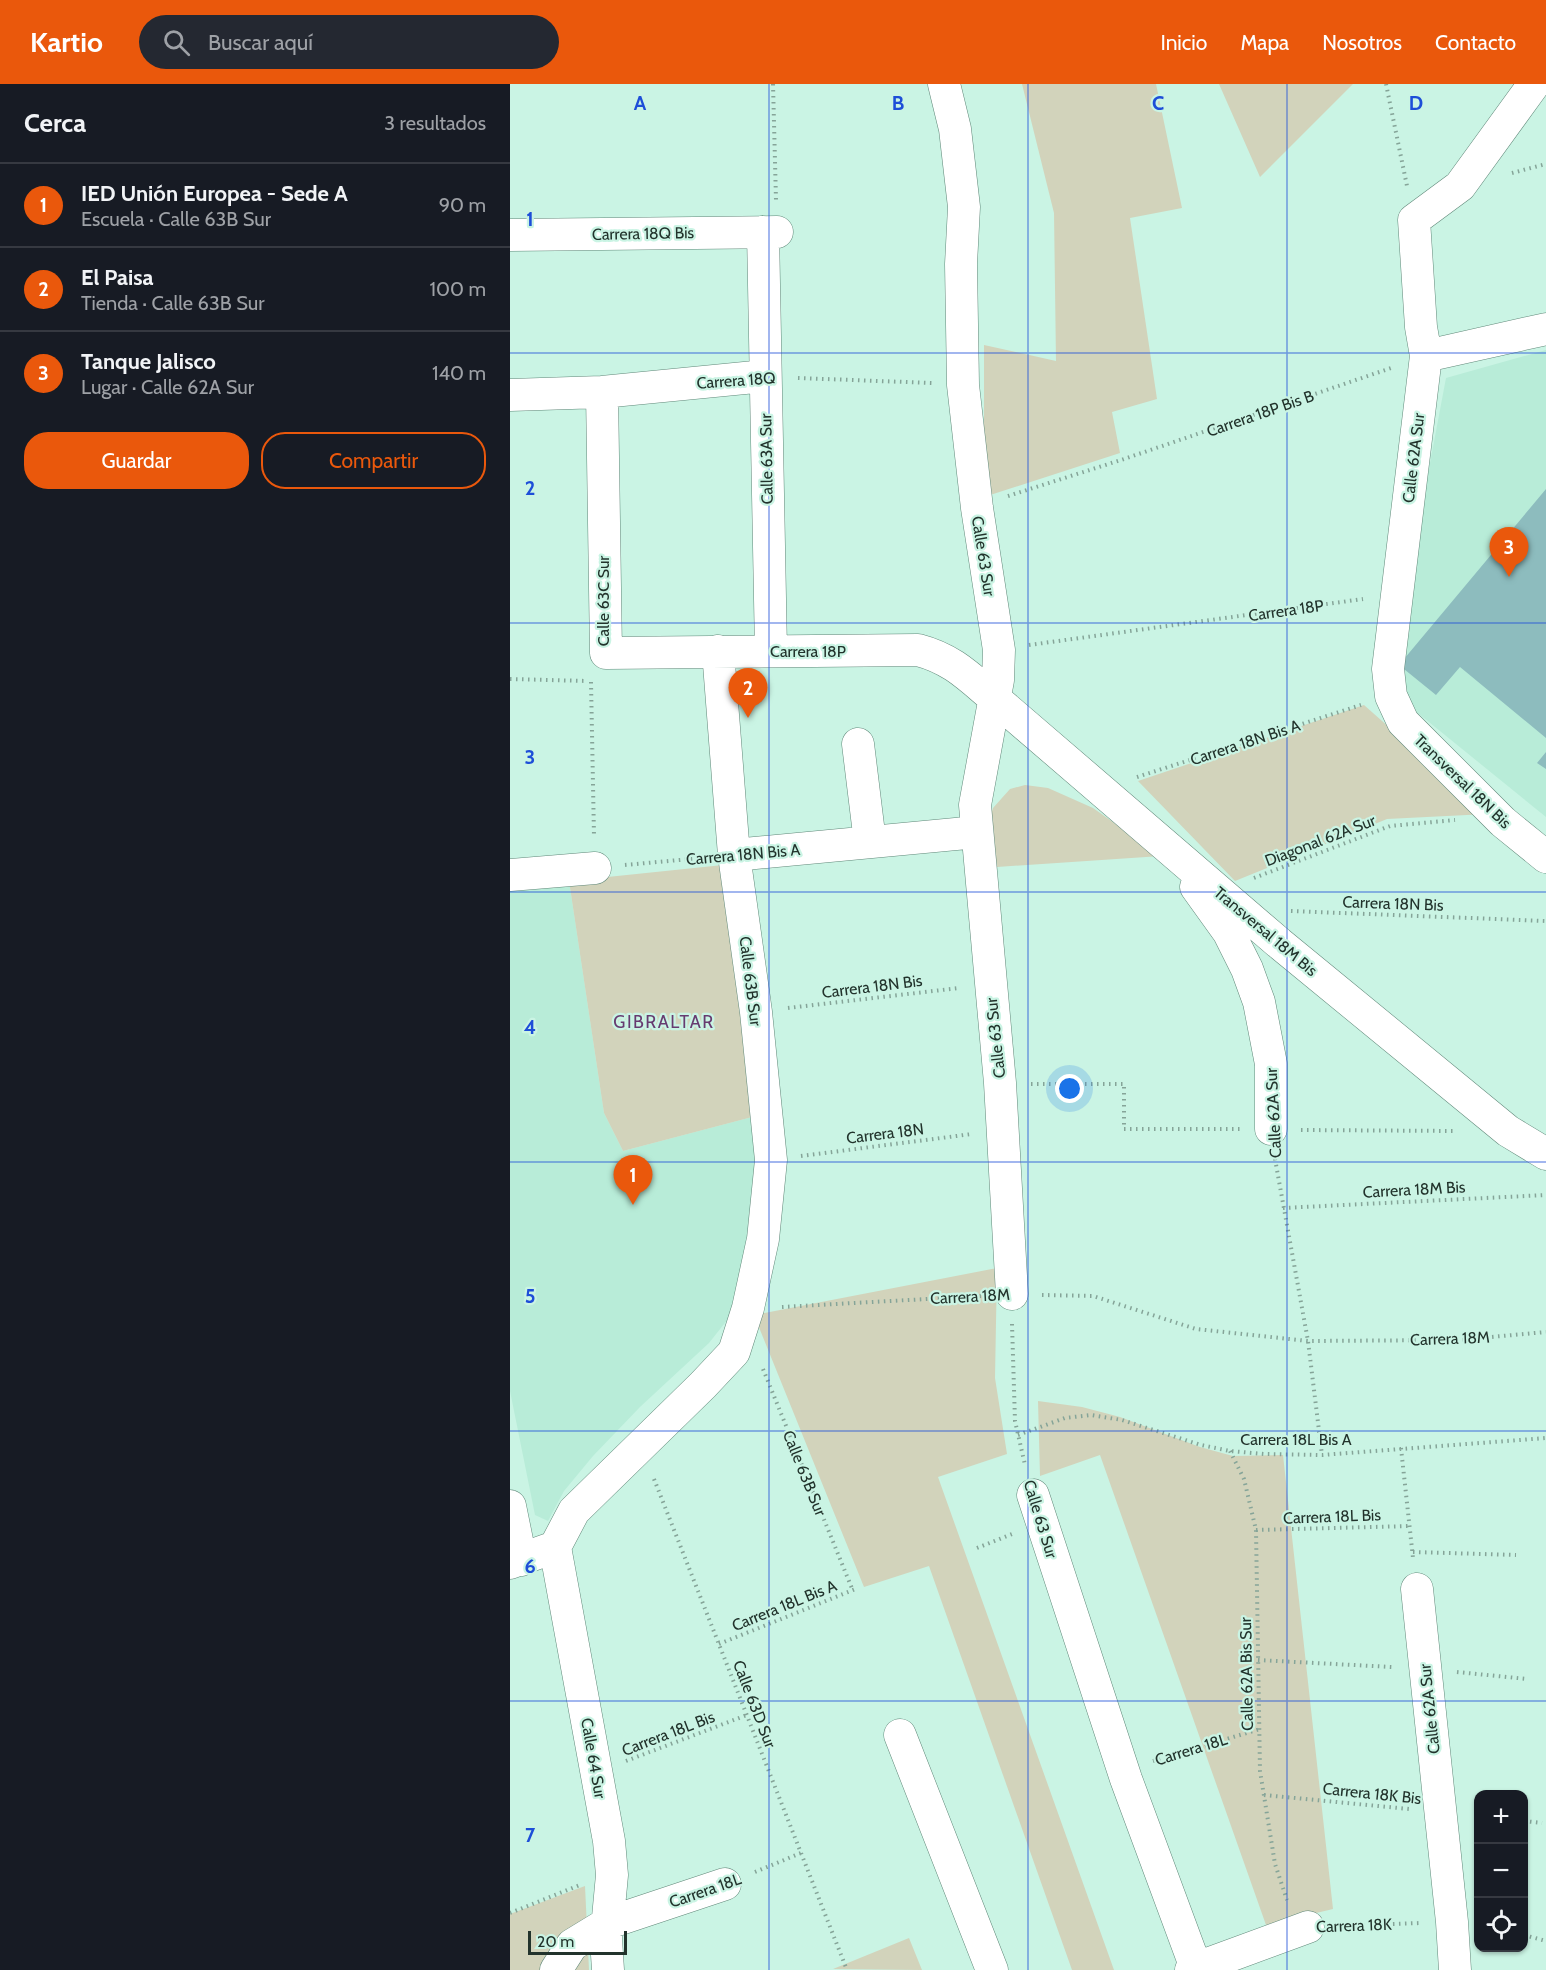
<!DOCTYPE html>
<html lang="es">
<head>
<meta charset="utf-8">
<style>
  body { margin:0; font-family:Cabin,sans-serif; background:#242831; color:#f1f3f6 }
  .controls { position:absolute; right:18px; bottom:18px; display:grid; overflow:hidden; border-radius:12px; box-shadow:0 2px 4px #0004 }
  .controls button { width:54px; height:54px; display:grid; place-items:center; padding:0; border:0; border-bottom:2px solid #363941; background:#171b24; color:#f1f3f6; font:30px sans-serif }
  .scale { position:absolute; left:18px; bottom:15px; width:99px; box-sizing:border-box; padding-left:6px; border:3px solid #22332c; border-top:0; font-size:16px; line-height:21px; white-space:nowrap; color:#22332c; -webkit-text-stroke:4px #caf4e4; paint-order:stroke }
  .you { position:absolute; left:560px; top:1005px; width:21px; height:21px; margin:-15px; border:4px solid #fff; border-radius:50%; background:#1a73e8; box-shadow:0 0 0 9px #1a73e833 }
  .badge { display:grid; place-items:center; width:39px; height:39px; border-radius:50%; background:#ea580c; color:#fff; font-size:20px; font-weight:700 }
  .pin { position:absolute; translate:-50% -50px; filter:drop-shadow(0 2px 3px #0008) }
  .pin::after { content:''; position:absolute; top:32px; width:21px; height:18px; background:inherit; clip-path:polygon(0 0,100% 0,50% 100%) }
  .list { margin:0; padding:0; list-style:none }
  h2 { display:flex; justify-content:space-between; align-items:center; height:78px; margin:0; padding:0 24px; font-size:26px }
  h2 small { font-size:20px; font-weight:400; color:#9ea1a6 }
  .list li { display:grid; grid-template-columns:39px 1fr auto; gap:18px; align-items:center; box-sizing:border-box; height:84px; padding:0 24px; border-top:2px solid #363941 }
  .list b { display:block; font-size:22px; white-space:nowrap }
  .list p { margin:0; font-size:20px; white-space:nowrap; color:#9ea1a6 }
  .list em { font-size:20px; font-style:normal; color:#9ea1a6 }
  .actions { display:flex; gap:12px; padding:18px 24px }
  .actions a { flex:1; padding:14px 0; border:2px solid #ea580c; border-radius:24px; text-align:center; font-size:21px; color:#ea580c }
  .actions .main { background:#ea580c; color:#fff }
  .icon { flex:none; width:33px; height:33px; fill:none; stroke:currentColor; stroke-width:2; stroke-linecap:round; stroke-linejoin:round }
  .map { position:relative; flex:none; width:1036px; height:1886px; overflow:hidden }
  header { display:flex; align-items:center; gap:36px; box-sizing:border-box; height:84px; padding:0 30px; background:#ea580c; color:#fff }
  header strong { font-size:28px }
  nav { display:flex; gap:33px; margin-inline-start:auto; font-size:21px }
  .search { width:420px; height:54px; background:#242831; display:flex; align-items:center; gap:15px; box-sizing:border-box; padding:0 21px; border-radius:33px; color:#9ea1a6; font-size:22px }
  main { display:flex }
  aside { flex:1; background:#171b24 }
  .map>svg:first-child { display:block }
  .built { fill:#b8ecd8 }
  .green { fill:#d2d3bb }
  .building { fill:#8dbcbe }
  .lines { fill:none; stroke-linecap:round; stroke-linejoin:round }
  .street-casing { stroke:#608879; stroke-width:33 }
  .path { stroke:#85a498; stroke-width:4; stroke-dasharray:1.5 4.5; stroke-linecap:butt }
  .street { stroke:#fff; stroke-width:32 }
  .grid { fill:none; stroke:#1d4ed8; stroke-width:1.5; stroke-opacity:0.55 }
  .labels { text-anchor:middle; stroke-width:4.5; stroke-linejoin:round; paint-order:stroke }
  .street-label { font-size:16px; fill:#22332c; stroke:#caf4e4 }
  .neighbourhood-label { font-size:18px; letter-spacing:1.5px; fill:#673b70; stroke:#caf4e4 }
  .grid-label { font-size:20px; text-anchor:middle; font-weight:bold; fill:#1d4ed8; stroke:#caf4e4; stroke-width:4.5; stroke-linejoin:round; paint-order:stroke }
</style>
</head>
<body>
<header>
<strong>Kartio</strong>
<div class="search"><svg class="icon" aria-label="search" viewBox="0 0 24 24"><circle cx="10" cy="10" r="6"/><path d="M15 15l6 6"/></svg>Buscar aquí</div>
<nav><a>Inicio</a><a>Mapa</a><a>Nosotros</a><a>Contacto</a></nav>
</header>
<main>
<aside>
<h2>Cerca<small>3 resultados</small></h2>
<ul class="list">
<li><span class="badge">1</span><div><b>IED Unión Europea - Sede A</b><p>Escuela · Calle 63B Sur</p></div><em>90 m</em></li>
<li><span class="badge">2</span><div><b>El Paisa</b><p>Tienda · Calle 63B Sur</p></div><em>100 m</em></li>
<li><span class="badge">3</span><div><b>Tanque Jalisco</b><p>Lugar · Calle 62A Sur</p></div><em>140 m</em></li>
</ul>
<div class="actions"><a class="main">Guardar</a><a>Compartir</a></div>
</aside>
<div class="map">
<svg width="1036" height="1886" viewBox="0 0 1036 1886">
  <rect width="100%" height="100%" fill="#caf4e4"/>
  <path class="built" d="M1036 266V733L893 617 882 581 936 294Z
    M59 797 94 1029 113 1067 246 1032 249 1092 230 1204 218 1235 199 1259 130 1323 83 1372 54 1407 38 1437 25 1431 0 1307V803Z"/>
  <path class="green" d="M512 0H646L672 124 620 134 647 315 602 328 610 369 474 413V261L546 277 544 129Z
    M709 0H843L750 93Z
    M854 621 977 730 877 735 725 797 628 697Z
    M515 701 538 704 583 724 651 772 487 783 477 743 483 724 500 705Z
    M213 781 246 1032 113 1067 94 1029 59 797Z
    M487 1184 485 1294 497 1370 428 1393 604 1886H562L419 1482 354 1503 244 1231Z
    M528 1317 572 1323 610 1333 690 1363 723 1372 773 1371 823 1825 756 1841 590 1371 530 1392Z
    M75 1802 79 1886H0V1830Z
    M399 1854 412 1886 323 1885Z"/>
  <path class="building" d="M1036 405V654L950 583 926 611 889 581Z
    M1036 668V685L1027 679Z"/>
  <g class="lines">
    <g class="street-casing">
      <path id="street" d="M434 0 445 45 454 123 451 180 453 301 467 424 489 566 488 596 465 721 490 999 502 1210
        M1024 0 950 102 904 136 911 243 916 272 878 585 881 612 893 638 993 738 1036 773
        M253 148 261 567
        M0 151 267 148
        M916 272 1036 245
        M92 308 96 569 408 566C442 575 458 592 484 614L769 859 998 1047 1036 1070
        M0 311 92 308 255 292
        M348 660 360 758
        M224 771 467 748
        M0 791 85 784
        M686 803 719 849 737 885 749 918 761 980V1045
        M523 1411 616 1695 686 1884
        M0 1422 11 1476
        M45 1463 99 1757 102 1791 96 1855 98 1886
        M0 1479 45 1463 64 1427 193 1301 224 1268 238 1224 253 1155 261 1076 246 928 224 771 208 567
        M907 1505 942 1838 945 1886
        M390 1651 482 1886
        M46 1886 62 1861 98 1839 215 1800
        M681 1886 798 1843"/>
    </g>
    <path class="path" d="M263 0 266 116
      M876 0 897 102
      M1002 89 1036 80
      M288 294 422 299
      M498 412 611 376 884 283
      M519 561 853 515
      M0 595 77 597
      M81 598 84 752
      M627 693 851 621
      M115 781 191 774
      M744 794 880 742 945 736
      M781 827 1036 837
      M278 924 449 904
      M521 1000H614V1045H730
      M791 1046 946 1047
      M291 1072 462 1050
      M765 1075 798 1257 812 1371
      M773 1124 1036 1111
      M532 1211 583 1212 686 1245 798 1257 948 1256 1036 1248
      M272 1223 471 1212
      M502 1240 505 1337 515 1381
      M253 1285 343 1507
      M508 1351 555 1334 581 1331 612 1336 691 1361 720 1367 754 1370 812 1371 1036 1354
      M891 1364 903 1474
      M720 1367 734 1395 746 1446 750 1687 765 1780 777 1816
      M144 1395 337 1886
      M746 1446 900 1442
      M467 1464 502 1450
      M903 1468 1006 1471
      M209 1560 348 1504
      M748 1576 882 1583
      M947 1588 1017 1595
      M116 1677 237 1631
      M643 1677 750 1645
      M754 1711 899 1725
      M1014 1737 1032 1739
      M245 1788 291 1769
      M0 1829 70 1801
      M829 1842 911 1839
      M1014 1851 1036 1857"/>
    <use href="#street" class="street"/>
  </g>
  <path class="grid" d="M259 0V1886M518 0V1886M777 0V1886M0 269H1036M0 539H1036M0 808H1036M0 1078H1036M0 1347H1036M0 1617H1036"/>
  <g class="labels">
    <g class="street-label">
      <text transform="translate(133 149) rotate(-1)" y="6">Carrera 18Q Bis</text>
      <text transform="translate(226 296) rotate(-4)" y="6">Carrera 18Q</text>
      <text transform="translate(750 329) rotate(-19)" y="6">Carrera 18P Bis B</text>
      <text transform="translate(903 374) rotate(-83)" y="6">Calle 62A Sur</text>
      <text transform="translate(256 375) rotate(-91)" y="6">Calle 63A Sur</text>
      <text transform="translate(474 472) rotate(81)" y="6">Calle 63 Sur</text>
      <text transform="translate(93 517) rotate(-90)" y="6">Calle 63C Sur</text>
      <text transform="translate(776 526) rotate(-8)" y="6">Carrera 18P</text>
      <text x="298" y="573">Carrera 18P</text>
      <text transform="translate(735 658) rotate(-18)" y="6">Carrera 18N Bis A</text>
      <text transform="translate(953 697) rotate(44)" y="6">Transversal 18N Bis</text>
      <text transform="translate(810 756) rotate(-21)" y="6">Diagonal 62A Sur</text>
      <text transform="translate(233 770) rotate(-5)" y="6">Carrera 18N Bis A</text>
      <text transform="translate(883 819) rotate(2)" y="6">Carrera 18N Bis</text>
      <text transform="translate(756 847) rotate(40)" y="6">Transversal 18M Bis</text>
      <text transform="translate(241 897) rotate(83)" y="6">Calle 63B Sur</text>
      <text transform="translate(362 902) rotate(-7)" y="6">Carrera 18N Bis</text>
      <text transform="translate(485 954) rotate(-96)" y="6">Calle 63 Sur</text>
      <text transform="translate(763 1029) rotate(-93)" y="6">Calle 62A Sur</text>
      <text transform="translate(375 1049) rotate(-7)" y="6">Carrera 18N</text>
      <text transform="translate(904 1105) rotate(-3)" y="6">Carrera 18M Bis</text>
      <text transform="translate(460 1212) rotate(-3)" y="6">Carrera 18M</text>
      <text transform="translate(940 1254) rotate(-2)" y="6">Carrera 18M</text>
      <text x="786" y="1361">Carrera 18L Bis A</text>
      <text transform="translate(295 1389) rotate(68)" y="6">Calle 63B Sur</text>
      <text transform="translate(822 1432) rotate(-2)" y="6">Carrera 18L Bis</text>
      <text transform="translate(531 1435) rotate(73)" y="6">Calle 63 Sur</text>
      <text transform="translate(274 1521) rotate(-22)" y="6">Carrera 18L Bis A</text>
      <text transform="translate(736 1590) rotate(-91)" y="6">Calle 62A Bis Sur</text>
      <text transform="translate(245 1620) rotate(69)" y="6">Calle 63D Sur</text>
      <text transform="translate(919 1625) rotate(-96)" y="6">Calle 62A Sur</text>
      <text transform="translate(158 1649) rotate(-21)" y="6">Carrera 18L Bis</text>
      <text transform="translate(681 1665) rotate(-17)" y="6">Carrera 18L</text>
      <text transform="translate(84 1674) rotate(80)" y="6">Calle 64 Sur</text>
      <text transform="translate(862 1709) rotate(6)" y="6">Carrera 18K Bis</text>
      <text transform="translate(195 1806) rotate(-19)" y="6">Carrera 18L</text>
      <text transform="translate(844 1841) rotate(-2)" y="6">Carrera 18K</text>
    </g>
    <g class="neighbourhood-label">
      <text x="154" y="944">GIBRALTAR</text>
    </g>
  </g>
  <g class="grid-label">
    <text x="130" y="26">A</text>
    <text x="388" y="26">B</text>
    <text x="648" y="26">C</text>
    <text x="906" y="26">D</text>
    <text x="20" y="142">1</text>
    <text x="20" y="411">2</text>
    <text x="20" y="680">3</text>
    <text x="20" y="950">4</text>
    <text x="20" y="1219">5</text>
    <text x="20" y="1489">6</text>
    <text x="20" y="1758">7</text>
  </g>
</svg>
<div class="controls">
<button>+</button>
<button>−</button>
<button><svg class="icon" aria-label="locate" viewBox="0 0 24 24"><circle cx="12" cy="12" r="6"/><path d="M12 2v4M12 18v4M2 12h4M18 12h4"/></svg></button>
</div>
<div class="scale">20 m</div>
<div class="you"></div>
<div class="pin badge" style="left:123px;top:1121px">1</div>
<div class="pin badge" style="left:238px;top:634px">2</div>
<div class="pin badge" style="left:999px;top:493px">3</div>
</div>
</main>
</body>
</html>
